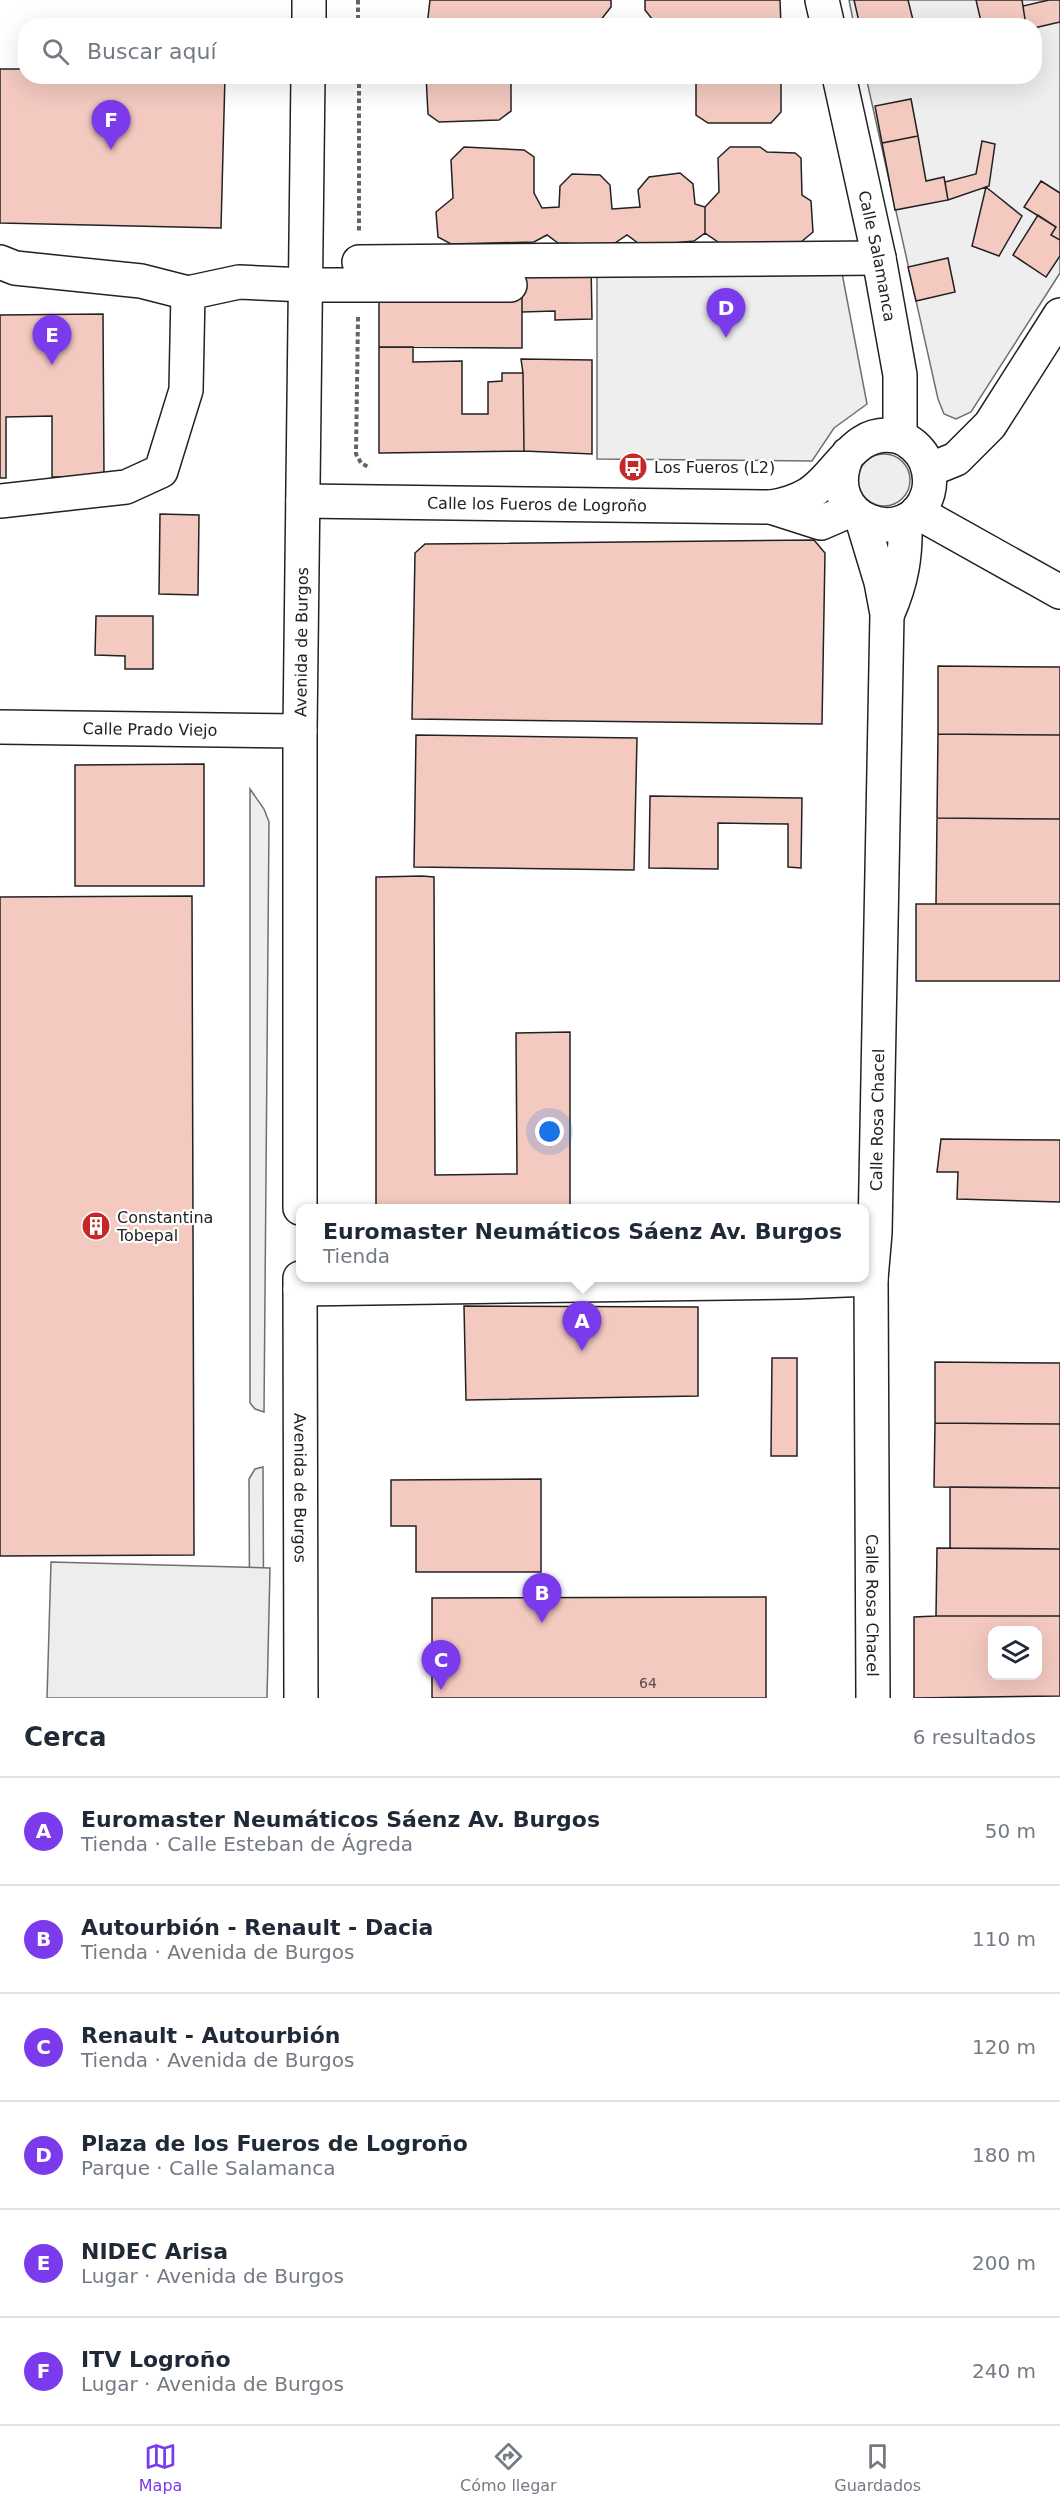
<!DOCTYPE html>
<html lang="es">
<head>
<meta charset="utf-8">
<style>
  body { margin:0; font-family:"DejaVu Sans",sans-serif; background:#f2f2f3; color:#1f2937 }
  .controls { position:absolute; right:18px; bottom:18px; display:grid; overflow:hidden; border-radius:12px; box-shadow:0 6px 24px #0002 }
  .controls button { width:54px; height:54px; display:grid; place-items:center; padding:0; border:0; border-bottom:2px solid #e0e1e3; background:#fff; color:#1f2937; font:30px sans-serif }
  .you { position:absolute; left:550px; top:1132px; width:21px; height:21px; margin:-15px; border:4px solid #fff; border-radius:50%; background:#1a73e8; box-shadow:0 0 0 9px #1a73e833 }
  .badge { display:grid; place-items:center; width:39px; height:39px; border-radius:50%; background:#7c3aed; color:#fff; font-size:20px; font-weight:700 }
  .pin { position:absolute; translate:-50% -50px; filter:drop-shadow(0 2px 3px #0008) }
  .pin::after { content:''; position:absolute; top:32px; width:21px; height:18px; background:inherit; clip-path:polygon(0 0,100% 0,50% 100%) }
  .popup { position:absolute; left:296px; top:1204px; width:573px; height:78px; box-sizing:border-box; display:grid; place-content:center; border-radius:12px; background:#fff; filter:drop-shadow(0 2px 4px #0005); font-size:20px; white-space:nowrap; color:#747a83 }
  .popup b { font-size:22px; color:#1f2937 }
  .popup::after { content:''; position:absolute; left:50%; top:100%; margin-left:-12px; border:12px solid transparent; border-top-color:#fff }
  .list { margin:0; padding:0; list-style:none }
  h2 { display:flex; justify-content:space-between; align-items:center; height:78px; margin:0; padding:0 24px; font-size:26px }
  h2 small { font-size:20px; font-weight:400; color:#747a83 }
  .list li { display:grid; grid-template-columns:39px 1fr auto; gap:18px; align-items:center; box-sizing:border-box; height:108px; padding:0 24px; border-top:2px solid #e0e1e3 }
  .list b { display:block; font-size:22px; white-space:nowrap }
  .list p { margin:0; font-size:20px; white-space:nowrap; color:#747a83 }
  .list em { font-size:20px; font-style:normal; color:#747a83 }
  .icon { flex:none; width:33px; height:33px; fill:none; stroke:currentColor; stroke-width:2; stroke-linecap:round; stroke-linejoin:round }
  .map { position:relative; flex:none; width:1060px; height:1698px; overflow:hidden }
  .search { position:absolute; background:#fff; box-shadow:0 6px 24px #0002; left:18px; right:18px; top:18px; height:66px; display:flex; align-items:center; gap:15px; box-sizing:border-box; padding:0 21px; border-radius:24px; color:#747a83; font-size:22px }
  .sheet { height:726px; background:#fff }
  nav { display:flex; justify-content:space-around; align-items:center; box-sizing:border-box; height:84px; border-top:2px solid #e0e1e3; background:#fff; font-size:16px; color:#747a83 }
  nav a { display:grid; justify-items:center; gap:3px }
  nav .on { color:#7c3aed }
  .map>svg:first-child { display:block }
  .green { fill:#eee; stroke:#6f6f6f; stroke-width:1.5 }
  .parking { fill:#ededed; stroke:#6f6f6f; stroke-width:1.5 }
  .building { fill:#f3c9c0; stroke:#222; stroke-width:1.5; fill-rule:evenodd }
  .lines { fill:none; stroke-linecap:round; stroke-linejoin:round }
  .minor-casing { stroke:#222; stroke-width:36 }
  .major-casing { stroke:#222; stroke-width:36 }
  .path { stroke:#646464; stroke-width:4; stroke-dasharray:4.5 3; stroke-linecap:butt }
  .minor { stroke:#fff; stroke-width:33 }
  .major { stroke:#fff; stroke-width:33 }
  .labels { text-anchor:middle; stroke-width:4.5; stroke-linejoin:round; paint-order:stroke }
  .number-label { font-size:14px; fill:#564c4a }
  .street-label { font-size:16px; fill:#222; stroke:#fff }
  .poi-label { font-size:16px; fill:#222; stroke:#fff; text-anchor:start }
</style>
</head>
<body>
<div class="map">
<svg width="1060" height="1698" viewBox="0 0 1060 1698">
  <rect width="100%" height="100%" fill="#fff"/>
  <path class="green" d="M849 0H1060V273L971 412 956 419 944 414 938 399 866 77 1034 76V26L854 25Z
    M597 271 842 273 867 404 834 428 812 461 597 459Z
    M858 480a26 26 0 1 1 52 0a26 26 0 1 1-52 0Z
    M250 789 264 809 269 822 264 1412 255 1409 250 1403Z
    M263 1467 264 1698H250L249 1479 255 1469Z"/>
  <path class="parking" d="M51 1562 270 1568 267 1698H47Z"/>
  <path class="building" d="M430 0H611V7L600 21 510 26H427Z
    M645 0H780L781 26 656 24 645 10Z
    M854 0H908L913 20 887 26H860Z
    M976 0H1022L1026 26H982Z
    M1049 0H1060V22L1034 28V26H1026L1023 6Z
    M0 69H26V76H225L221 228 0 223Z
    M426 76H511V111L499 120 439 122 428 114Z
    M696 76H784L781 80V112L771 123H708L696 115Z
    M911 99 918 136 882 143 875 106Z
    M918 136 926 181 944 177 948 200 895 210 882 143Z
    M982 141 995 144 989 186 948 200 945 182 976 174Z
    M464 147 524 150 534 157V193L542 208 559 207 560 186 572 174 600 175 610 185 612 209 640 207 638 190 649 177 680 173 693 184 695 204 705 207V233L694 241 642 246 627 235 612 245 558 243 547 235 534 242 451 244 438 237 436 212 453 198 451 160Z
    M730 147H760L767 152 795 153 801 158 802 195 811 201 813 232 801 242 721 244 705 233V207L719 192 718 158Z
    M1041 181 1060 193V240L1051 235 1056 227 1024 207Z
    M986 187 1022 216 999 256 972 246Z
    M1038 215 1056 227 1051 235 1060 240V256L1046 277 1013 255Z
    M948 258 955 292 916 301 908 267Z
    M591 265 592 319 555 320V311L522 312V266Z
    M379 292 522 293V348L379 347Z
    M103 314 104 477H52V416L6 417V478H0V315Z
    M379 347H413V362L462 361V414H488V382L502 381V373H523L524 451 379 453Z
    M521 359 592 360V454L524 451 523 373Z
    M160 514 199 515 198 595 159 594Z
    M814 540 825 553 822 724 412 719 415 553 425 544Z
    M96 616H153V669H125V656L95 655Z
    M938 666 1060 667V735L938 734Z
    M938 734 1060 735V819L937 818Z
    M416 735 637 738 634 870 414 867Z
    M204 764V886H75V765Z
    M650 796 802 798 801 868 788 867V824L718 823V869L649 868Z
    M937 818 1060 819V904H936Z
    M422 876 434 877 435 1175 517 1174 516 1033 570 1032V1208H376V877Z
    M192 896 194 1555 0 1556V897Z
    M916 904H1060V981H916Z
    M941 1139 1060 1140V1202L957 1199 958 1172H937Z
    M464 1306 698 1307V1396L466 1400Z
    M772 1358H797V1456H771Z
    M935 1362 1060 1363V1424L935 1423Z
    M935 1423 1060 1424V1488L934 1487Z
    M541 1479V1572H416V1526H391V1480Z
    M950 1487 1060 1488V1549L950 1548Z
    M937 1548 1060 1549V1616H936Z
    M766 1597V1698H432V1598Z
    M936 1616H1060V1696L914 1698V1617ZM992 1630H1038V1676H992Z"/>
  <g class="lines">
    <g class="minor-casing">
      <g id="minor">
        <path d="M822 0 828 26"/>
        <path id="s1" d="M839 76 879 258 900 375V437"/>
        <path d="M0 262 15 268 141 281 188 293"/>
        <path d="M359 262 879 258"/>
        <path d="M929 470 956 459 990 425 1060 315"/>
        <path d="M0 501 126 487 161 471 186 390 188 293 239 282 306 285H510"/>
        <path id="s2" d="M303 501 771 507C785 505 797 501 809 494 840 474 853 428 896 436 909 439 921 450 926 462 930 473 931 482 928 493 910 553 816 521 848 454"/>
        <path d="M771 507 821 523 851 510"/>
        <path d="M917 512 1060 592"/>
        <path id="s3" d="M862 519 881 582 887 614 875 1233 871 1279 873 1698"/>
        <path d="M888 613C902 581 906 556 905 521"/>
        <path id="s4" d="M0 727 300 731"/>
        <path d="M300 1289 795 1282 871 1279"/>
      </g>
    </g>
    <g class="major-casing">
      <g id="major">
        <path d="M309 26V0"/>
        <path id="s5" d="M300 1208V731L308 76"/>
        <path id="s6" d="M300 1278 301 1698"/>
      </g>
    </g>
    <path class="path" d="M358 0V26
      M359 76V232
      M358 317 356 454 361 463 370 468"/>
    <use href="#minor" class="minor"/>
    <use href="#major" class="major"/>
  </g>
  <defs>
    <g id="bus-disc" transform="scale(1.5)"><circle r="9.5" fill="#c62828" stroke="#fff"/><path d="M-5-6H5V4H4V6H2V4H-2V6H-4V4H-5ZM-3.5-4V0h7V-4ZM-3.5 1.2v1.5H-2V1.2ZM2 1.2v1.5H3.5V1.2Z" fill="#fff"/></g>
    <g id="building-disc" transform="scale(1.5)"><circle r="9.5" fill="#c62828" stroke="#fff"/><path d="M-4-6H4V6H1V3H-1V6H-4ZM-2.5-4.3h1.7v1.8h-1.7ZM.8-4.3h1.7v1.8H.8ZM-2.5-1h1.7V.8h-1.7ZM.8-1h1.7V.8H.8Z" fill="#fff"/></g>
  </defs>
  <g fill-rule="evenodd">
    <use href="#bus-disc" x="633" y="467"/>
    <use href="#building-disc" x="96" y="1226"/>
  </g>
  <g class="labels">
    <g class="number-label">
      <text x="648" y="1688">64</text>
    </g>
    <g class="street-label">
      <text dy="6" stroke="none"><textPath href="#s1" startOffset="184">Calle Salamanca</textPath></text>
      <text dy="6" stroke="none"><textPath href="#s2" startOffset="234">Calle los Fueros de Logroño</textPath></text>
      <text dy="6" stroke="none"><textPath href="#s5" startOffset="566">Avenida de Burgos</textPath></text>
      <text dy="6" stroke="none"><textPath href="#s4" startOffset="150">Calle Prado Viejo</textPath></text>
      <text transform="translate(877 1120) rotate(-89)" y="6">Calle Rosa Chacel</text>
      <text dy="6" stroke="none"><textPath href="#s6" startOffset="210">Avenida de Burgos</textPath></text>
      <text dy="6" stroke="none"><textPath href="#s3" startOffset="1090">Calle Rosa Chacel</textPath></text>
    </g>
    <g class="poi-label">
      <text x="654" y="473">Los Fueros (L2)</text>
      <text x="117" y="1223">Constantina<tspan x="117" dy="18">Tobepal</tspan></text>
    </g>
  </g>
</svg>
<div class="controls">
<button><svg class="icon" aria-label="layers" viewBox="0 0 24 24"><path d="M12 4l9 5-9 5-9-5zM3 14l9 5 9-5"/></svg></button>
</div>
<div class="you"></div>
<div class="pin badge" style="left:582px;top:1351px">A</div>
<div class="popup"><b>Euromaster Neumáticos Sáenz Av. Burgos</b>Tienda</div>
<div class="pin badge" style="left:542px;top:1623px">B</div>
<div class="pin badge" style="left:441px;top:1690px">C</div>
<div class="pin badge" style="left:726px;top:338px">D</div>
<div class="pin badge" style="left:52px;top:365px">E</div>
<div class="pin badge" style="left:111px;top:150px">F</div>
<div class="search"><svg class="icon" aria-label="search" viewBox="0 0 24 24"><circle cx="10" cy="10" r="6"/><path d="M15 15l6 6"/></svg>Buscar aquí</div>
</div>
<section class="sheet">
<h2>Cerca<small>6 resultados</small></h2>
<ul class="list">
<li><span class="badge">A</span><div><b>Euromaster Neumáticos Sáenz Av. Burgos</b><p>Tienda · Calle Esteban de Ágreda</p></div><em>50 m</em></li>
<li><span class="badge">B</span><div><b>Autourbión - Renault - Dacia</b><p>Tienda · Avenida de Burgos</p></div><em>110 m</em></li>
<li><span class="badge">C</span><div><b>Renault - Autourbión</b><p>Tienda · Avenida de Burgos</p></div><em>120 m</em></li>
<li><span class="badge">D</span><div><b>Plaza de los Fueros de Logroño</b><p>Parque · Calle Salamanca</p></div><em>180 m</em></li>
<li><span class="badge">E</span><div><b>NIDEC Arisa</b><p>Lugar · Avenida de Burgos</p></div><em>200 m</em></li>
<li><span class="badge">F</span><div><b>ITV Logroño</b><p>Lugar · Avenida de Burgos</p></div><em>240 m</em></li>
</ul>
</section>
<nav>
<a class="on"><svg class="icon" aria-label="map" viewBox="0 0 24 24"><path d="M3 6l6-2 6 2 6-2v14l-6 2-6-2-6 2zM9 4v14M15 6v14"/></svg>Mapa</a>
<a><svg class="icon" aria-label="directions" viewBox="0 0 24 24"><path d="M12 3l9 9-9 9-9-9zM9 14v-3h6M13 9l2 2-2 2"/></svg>Cómo llegar</a>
<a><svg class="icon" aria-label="saved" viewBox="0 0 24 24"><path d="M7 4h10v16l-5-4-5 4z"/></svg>Guardados</a>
</nav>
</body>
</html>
